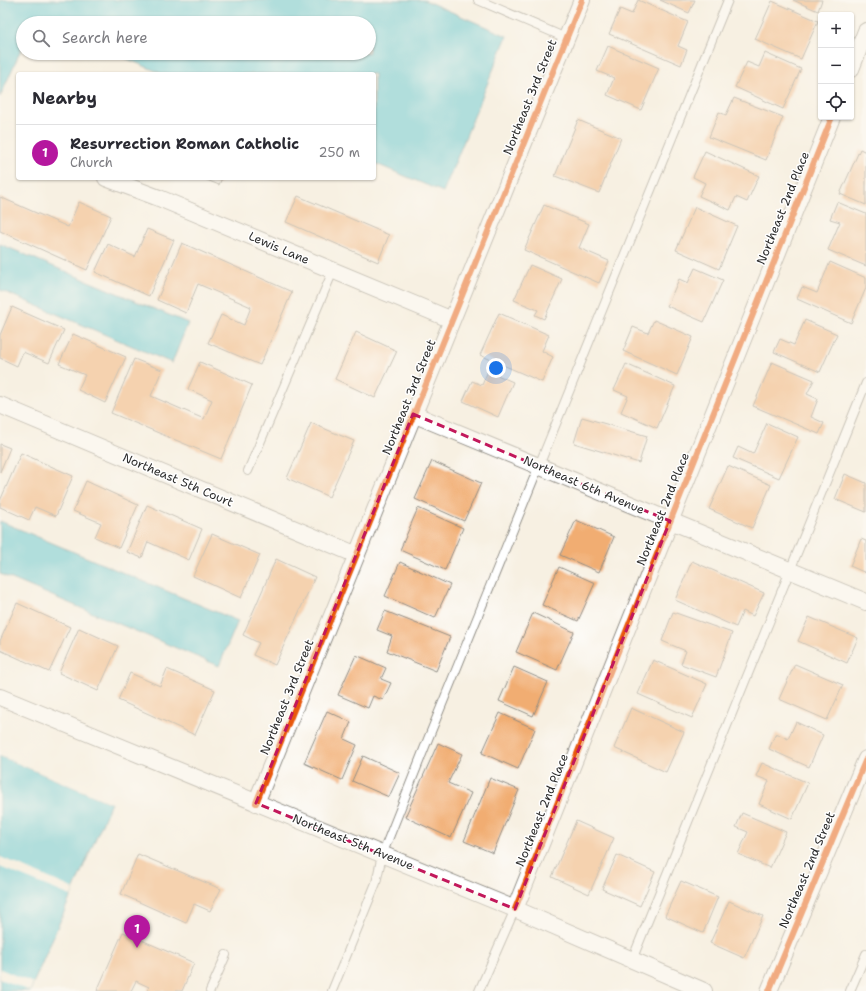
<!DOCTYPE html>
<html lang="en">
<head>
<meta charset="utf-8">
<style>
  body { margin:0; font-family:"Shantell Sans",sans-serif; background:#f2f2f3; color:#2b2b33 }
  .controls { position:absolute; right:12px; top:12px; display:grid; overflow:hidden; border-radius:4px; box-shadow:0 1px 3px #0004 }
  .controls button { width:36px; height:36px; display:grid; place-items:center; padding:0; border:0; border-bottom:1px solid #e1e1e2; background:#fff; color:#2b2b33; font:20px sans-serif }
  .you { position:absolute; left:496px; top:368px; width:14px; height:14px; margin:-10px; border:3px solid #fff; border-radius:50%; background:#1a73e8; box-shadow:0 0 0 6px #1a73e833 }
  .badge { display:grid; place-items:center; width:26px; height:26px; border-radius:50%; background:#b5179e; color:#fff; font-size:13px; font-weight:700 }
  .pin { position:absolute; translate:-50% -33px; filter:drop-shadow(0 1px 2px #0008) }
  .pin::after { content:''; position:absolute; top:21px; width:14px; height:12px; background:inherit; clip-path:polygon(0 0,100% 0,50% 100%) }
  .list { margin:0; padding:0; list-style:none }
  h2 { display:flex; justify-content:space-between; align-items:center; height:52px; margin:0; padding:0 16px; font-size:17px }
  h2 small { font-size:13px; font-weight:400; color:#7c7c81 }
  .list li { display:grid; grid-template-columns:26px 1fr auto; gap:12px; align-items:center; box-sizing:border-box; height:56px; padding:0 16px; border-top:1px solid #e1e1e2 }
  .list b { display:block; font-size:15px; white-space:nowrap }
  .list p { margin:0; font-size:13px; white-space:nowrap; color:#7c7c81 }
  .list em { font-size:13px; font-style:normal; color:#7c7c81 }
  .icon { flex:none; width:22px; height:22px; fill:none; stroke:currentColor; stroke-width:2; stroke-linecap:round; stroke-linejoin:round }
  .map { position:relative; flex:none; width:866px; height:991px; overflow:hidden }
  .search { position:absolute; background:#fff; box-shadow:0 1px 3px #0004; left:16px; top:16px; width:360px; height:44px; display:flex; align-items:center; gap:10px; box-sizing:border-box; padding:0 14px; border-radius:22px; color:#7c7c81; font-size:15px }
  .panel { position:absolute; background:#fff; box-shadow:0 1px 3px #0004; left:16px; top:72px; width:360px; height:108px; border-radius:4px }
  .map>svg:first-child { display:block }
  .water { fill:#5bc7d4; stroke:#437980 }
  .pier { fill:#f7f0e2 }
  .building { fill:#f1ad72 }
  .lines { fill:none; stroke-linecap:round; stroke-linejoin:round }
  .service-casing { stroke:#918e86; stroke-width:10 }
  .minor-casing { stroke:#918e86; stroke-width:18 }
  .service { stroke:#fff; stroke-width:8 }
  .minor { stroke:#fff; stroke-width:16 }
  .cycleway-casing { stroke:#fff; stroke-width:8 }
  .cycleway { stroke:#e8590c; stroke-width:6 }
  .marked { fill:none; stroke:#c2185b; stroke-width:3; stroke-dasharray:8 5; stroke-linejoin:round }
  .labels { text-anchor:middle; stroke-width:3; stroke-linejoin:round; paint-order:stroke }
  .street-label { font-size:12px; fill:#2b2b2b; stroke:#fff }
</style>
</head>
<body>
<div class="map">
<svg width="866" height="991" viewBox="0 0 866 991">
  <rect width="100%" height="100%" fill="#fff"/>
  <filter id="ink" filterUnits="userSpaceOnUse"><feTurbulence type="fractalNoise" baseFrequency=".025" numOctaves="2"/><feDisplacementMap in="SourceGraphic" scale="8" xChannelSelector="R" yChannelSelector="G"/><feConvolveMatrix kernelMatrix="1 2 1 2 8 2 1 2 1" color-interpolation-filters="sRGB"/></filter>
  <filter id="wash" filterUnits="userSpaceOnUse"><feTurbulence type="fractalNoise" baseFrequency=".012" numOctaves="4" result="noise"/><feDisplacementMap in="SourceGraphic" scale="16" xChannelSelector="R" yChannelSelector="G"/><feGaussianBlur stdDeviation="0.9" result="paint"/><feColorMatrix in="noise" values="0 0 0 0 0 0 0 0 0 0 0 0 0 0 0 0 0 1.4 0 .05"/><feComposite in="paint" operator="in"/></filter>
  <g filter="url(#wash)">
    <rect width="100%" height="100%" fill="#f7f0e2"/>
    <path class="water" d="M0 0H424L507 36 443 192 374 163V74H163L113 53H369V23H42L34 20 32 23H23V45L0 97Z
      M0 244 188 323 172 363 0 290Z
      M0 521 238 621 219 666 0 574Z
      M0 756 111 803 30 991H0Z"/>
    <path class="pier" d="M1 754 112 801 111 803 0 756Z
      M0 857 74 889 71 896 0 867Z
      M0 969 33 983 30 991 0 979Z"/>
    <g id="blocks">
      <path class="building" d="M638 0 688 22 678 46 687 50 681 65 609 34 620 9 632 14Z
        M660 0H695L689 13Z
        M793 0H822L818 11Z
        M772 1 818 21 801 59 755 39Z
        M608 46 659 68 641 110 607 95 614 78 597 71Z
        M765 53 801 69 783 109 735 87 747 62 759 67Z
        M734 98 783 117 766 160 709 137 719 112 726 115Z
        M578 120 621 138 599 193 555 176Z
        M860 149 866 152V205L840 194Z
        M705 151 759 176 747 202 736 197 730 210 699 196 705 183 693 177Z
        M202 178H222L219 185Z
        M298 196 389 235 378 262 286 222Z
        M0 197 68 227 79 202 111 216 87 270 0 231Z
        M837 202 866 214V266L828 250 840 222 830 219Z
        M544 205 589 224 579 248 609 261 599 283 524 250Z
        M695 207 737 226 719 269 676 250Z
        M147 229 174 240 149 296 95 272 108 244 135 257Z
        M182 243 292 292 260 365 208 343 221 315 244 325 251 307 198 284 186 313 157 300Z
        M830 262 866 278V288L851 323 797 299 802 287 817 293Z
        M530 265 562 279 544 319 535 315 538 310 514 300Z
        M695 268 723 280 704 322 667 306 679 279 688 283Z
        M12 307 64 330 49 363 23 352 17 366 0 358V335Z
        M499 313 549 335 542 351 553 357 542 382 480 355Z
        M654 320 693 337 677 375 623 351 633 327 648 333Z
        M805 320 837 334 820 372 774 352 780 339 794 345Z
        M356 332 397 351 375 398 335 379Z
        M73 334 126 357 105 403 78 390 85 375 59 364Z
        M134 359 162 370 151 396 204 419 212 400 188 389 200 362 252 385 221 459 111 413Z
        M772 362 814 380 807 394 818 399 811 417 824 423 819 434 753 406Z
        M626 364 675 386 657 428 621 412 628 396 614 390Z
        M488 371 513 382 498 417 463 401 472 381 482 385Z
        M582 417 647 436 639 463 574 443Z
        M311 423 354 441 329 497 287 478Z
        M767 423 798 437 779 478 733 458 738 447 753 454Z
        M0 444 10 448 0 472Z
        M21 453 73 476 56 516 35 507 29 520 0 507V501Z
        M432 461 481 483 464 521 415 499Z
        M728 466 771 485 752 528 709 509Z
        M845 474 866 483V512L835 499Z
        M86 481 138 505 119 548 95 537 101 523 73 511Z
        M147 505 202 529 189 560 148 542 142 558 127 552Z
        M418 508 463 528 445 570 400 550Z
        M576 520 614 537 599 572 560 555Z
        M212 534 260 555 241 598 193 576Z
        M861 539 866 541V573L850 566Z
        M276 559 315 577 275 665 253 655 259 643 243 635Z
        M692 561 764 593 753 616 743 611 736 627 675 600Z
        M400 562 450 585 435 618 385 596Z
        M559 567 595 583 578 621 542 605Z
        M17 603 70 627 49 672 0 650V641Z
        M385 611 450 637 436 671 387 651 392 636 377 630Z
        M673 612 732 633 716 677 681 664 686 651 662 641Z
        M533 613 574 632 557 670 516 652Z
        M809 617 858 638 847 663 798 641Z
        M79 628 118 646 98 691 59 673Z
        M356 655 386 668 381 679 391 683 383 700 373 696 368 708 338 695Z
        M653 660 707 684 692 718 638 694Z
        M795 664 843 685 827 720 779 699Z
        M514 667 548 682 533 716 499 701Z
        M167 669 215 690 195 735 118 700 130 673 160 686Z
        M631 708 684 732 666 772 614 748Z
        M327 711 351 722 344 739 357 745 342 780 304 763Z
        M500 713 535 729 518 769 482 753Z
        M796 722 823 735 809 767 769 749 776 733 788 739Z
        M438 743 462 754 448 783 471 793 451 838 405 817Z
        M363 756 400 773 389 797 352 781Z
        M762 763 808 783 792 819 759 804 769 781 756 776Z
        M490 778 519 790 493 853 464 841Z
        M742 813 786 832 770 868 738 854 748 832 736 827Z
        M576 821 614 838 589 894 552 877Z
        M138 854 221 889 210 911 194 904 186 923 121 894Z
        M617 855 655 872 640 906 602 889Z
        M681 881 718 897 703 933 665 916Z
        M729 901 763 916 744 958 710 943Z
        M123 932 194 963 182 991H147L149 987 136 981 131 991H97Z"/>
    </g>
  </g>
  <g filter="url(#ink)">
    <use href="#blocks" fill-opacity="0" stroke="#918e86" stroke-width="1"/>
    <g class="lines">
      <g class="service-casing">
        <path id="service" d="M478 0 566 38
          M248 471 333 271
          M632 960 866 383
          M210 991 226 955
          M332 991 376 883 382 855 428 739 728 0
          M479 991 515 909
          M850 991 866 954"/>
      </g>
      <g class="minor-casing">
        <path id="minor" d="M851 69 866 31
          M106 178 159 198 452 320
          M0 405 357 555
          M413 414 866 602
          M0 697 515 909 704 991
          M256 803 582 0
          M515 909 832 117
          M769 991 866 759"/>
      </g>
      <use href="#service" class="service"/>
      <use href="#minor" class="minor"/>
      <g class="cycleway-casing">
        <path id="cycleway" d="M256 803 582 0
          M515 909 832 117
          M769 991 866 759"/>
      </g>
      <use href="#cycleway" class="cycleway"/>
    </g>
  </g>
  <path d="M0 0H866V991H0ZM413 414 670 521 515 909 256 803Z" fill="#f7f0e2" fill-opacity=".55" fill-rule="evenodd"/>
  <path class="marked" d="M413 414 670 521 515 909 256 803Z"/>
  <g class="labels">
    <g class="street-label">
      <text transform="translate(530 97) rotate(-68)" y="4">Northeast 3rd Street</text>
      <text transform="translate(783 208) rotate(-68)" y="4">Northeast 2nd Place</text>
      <text transform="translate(279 248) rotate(23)" y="4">Lewis Lane</text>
      <text transform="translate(409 397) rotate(-68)" y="4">Northeast 3rd Street</text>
      <text transform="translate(178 480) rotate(23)" y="4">Northeast 5th Court</text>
      <text transform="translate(584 485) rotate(23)" y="4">Northeast 6th Avenue</text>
      <text transform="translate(663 509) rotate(-68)" y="4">Northeast 2nd Place</text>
      <text transform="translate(287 697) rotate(-68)" y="4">Northeast 3rd Street</text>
      <text transform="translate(542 810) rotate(-68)" y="4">Northeast 2nd Place</text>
      <text transform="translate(353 842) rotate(22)" y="4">Northeast 5th Avenue</text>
      <text transform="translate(807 870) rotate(-67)" y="4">Northeast 2nd Street</text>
    </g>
  </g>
</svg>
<div class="controls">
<button>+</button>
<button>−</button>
<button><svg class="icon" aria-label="locate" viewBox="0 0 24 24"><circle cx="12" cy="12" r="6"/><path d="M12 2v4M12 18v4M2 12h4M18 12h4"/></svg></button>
</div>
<div class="you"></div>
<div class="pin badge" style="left:137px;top:948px">1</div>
<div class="search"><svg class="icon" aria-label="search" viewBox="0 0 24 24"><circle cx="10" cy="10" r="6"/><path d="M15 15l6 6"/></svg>Search here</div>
<section class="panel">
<h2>Nearby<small></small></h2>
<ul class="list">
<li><span class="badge">1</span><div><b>Resurrection Roman Catholic</b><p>Church</p></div><em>250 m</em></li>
</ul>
</section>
</div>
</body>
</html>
